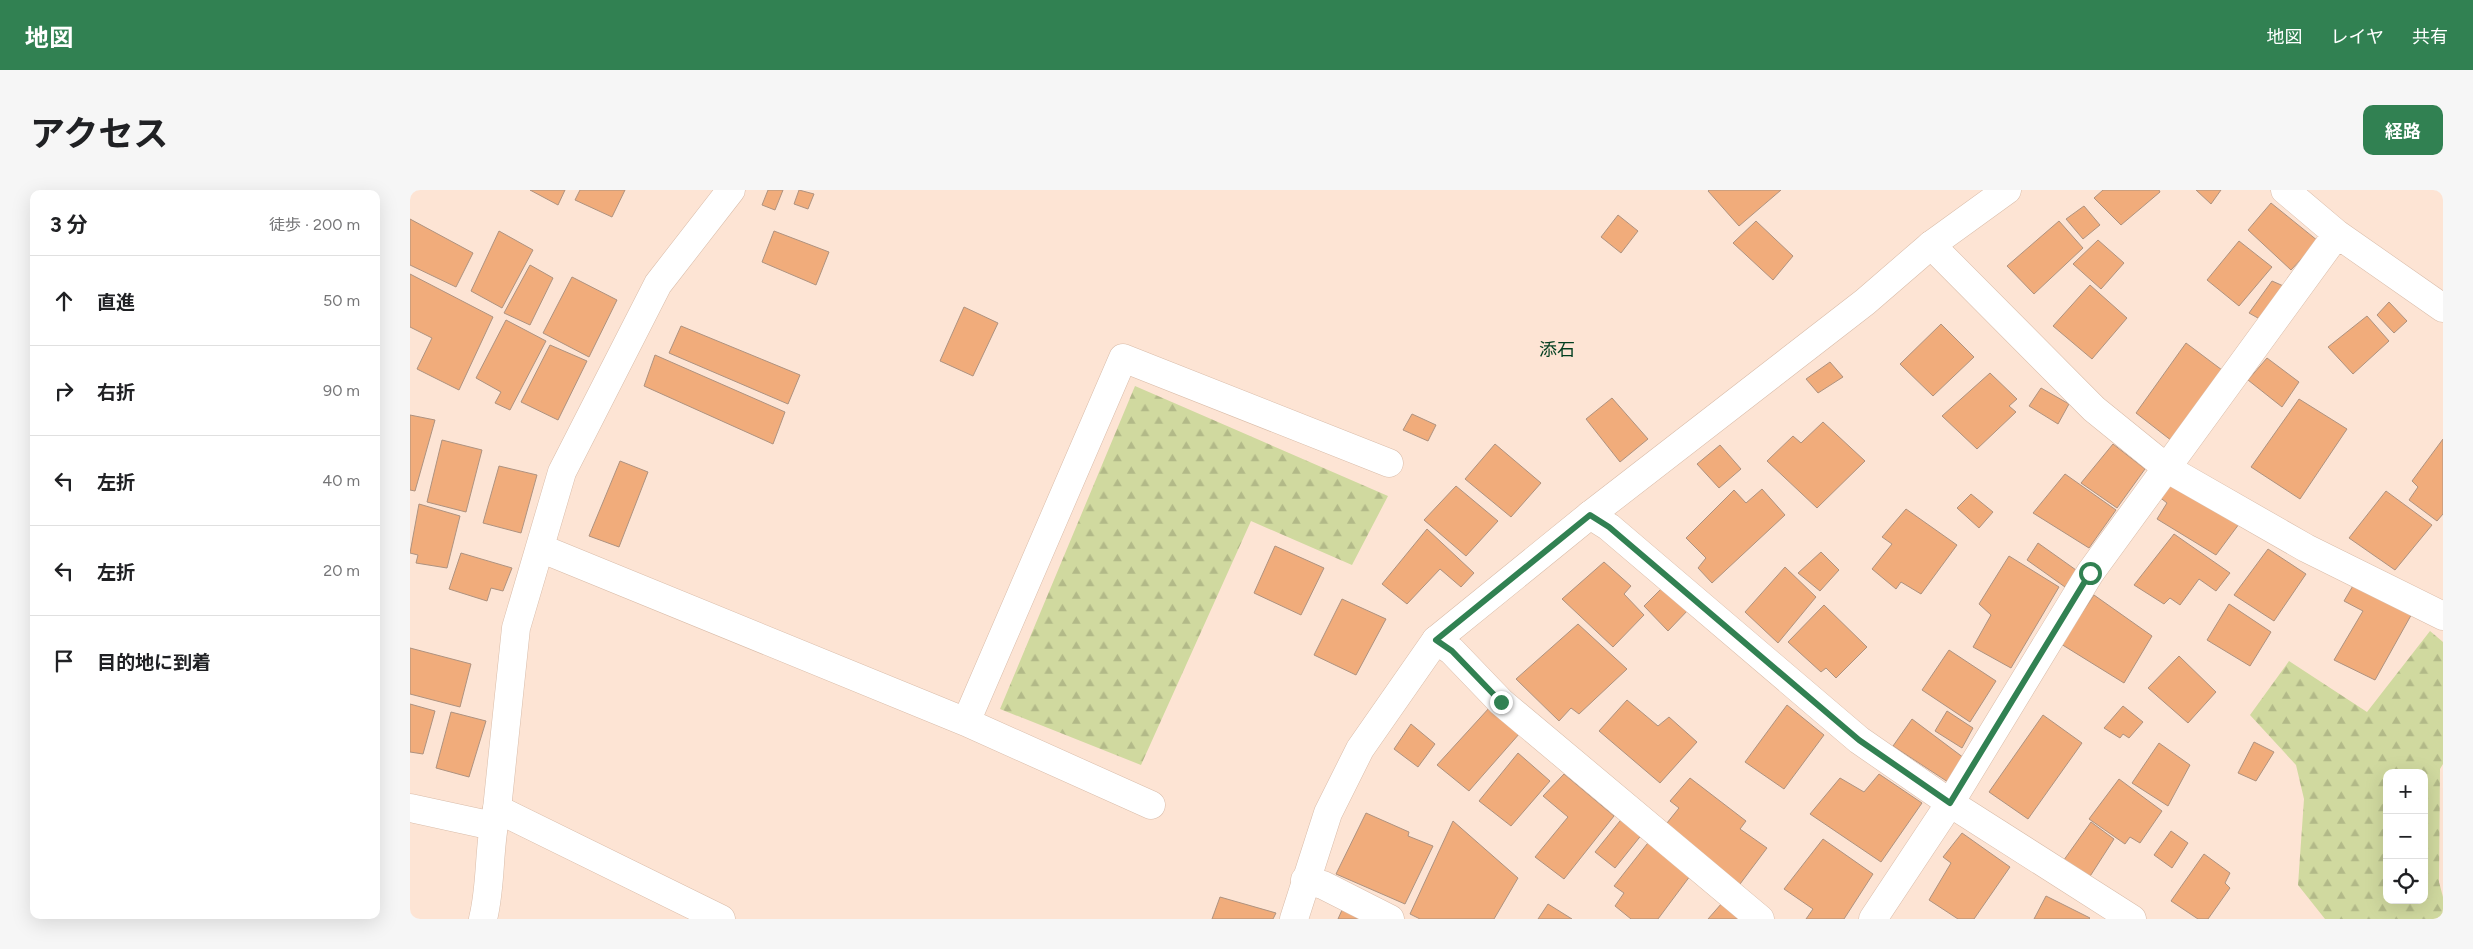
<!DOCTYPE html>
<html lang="ja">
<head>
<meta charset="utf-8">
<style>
  body { margin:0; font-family:Figtree,"Noto Sans JP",sans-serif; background:#f6f6f6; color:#202124 }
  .controls { position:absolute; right:15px; bottom:15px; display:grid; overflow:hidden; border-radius:10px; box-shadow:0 5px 20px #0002 }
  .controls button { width:45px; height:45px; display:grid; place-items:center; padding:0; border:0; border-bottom:1px solid #e0e0e0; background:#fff; color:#202124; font:25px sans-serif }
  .stop { position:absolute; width:15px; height:15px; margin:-11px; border:4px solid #318152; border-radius:50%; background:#fff }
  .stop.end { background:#318152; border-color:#fff; box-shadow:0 1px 5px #0008 }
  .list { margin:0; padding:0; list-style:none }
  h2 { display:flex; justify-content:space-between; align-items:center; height:65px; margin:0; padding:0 20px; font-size:21px }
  h2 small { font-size:16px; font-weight:400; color:#757577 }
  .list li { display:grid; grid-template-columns:32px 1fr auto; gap:15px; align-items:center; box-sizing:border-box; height:90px; padding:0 20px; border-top:1px solid #e0e0e0 }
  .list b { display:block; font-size:19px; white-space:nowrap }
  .list em { font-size:16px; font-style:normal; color:#757577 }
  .icon { flex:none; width:28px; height:28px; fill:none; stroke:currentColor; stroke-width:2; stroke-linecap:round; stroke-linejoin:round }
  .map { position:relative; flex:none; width:2033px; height:729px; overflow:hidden; border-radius:10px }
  header { display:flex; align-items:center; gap:30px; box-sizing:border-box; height:70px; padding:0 25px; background:#318152; color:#fff }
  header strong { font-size:24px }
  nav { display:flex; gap:28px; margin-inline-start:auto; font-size:18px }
  .intro { display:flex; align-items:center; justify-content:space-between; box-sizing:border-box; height:120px; padding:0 30px }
  h1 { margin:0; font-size:35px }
  .button { padding:12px 22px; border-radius:10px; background:#318152; color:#fff; font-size:18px; font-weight:700 }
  main { display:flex; gap:30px; padding:0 30px }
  aside { flex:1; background:#fff; border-radius:10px; box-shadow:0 5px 20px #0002 }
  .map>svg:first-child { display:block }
  .forest { fill:url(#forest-firs); fill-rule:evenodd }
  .building { fill:#f1ac7b; stroke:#ae927f }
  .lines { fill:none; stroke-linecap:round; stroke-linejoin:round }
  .minor-casing { stroke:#d9bca9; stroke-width:29 }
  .tertiary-casing { stroke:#d9bca9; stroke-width:29 }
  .minor { stroke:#fff; stroke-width:28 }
  .tertiary { stroke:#fff; stroke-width:28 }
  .route { stroke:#318152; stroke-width:6 }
  .labels { text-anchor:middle; stroke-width:4; stroke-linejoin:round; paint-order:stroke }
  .quarter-label { font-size:18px; fill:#003e1f; stroke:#fde4d4 }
</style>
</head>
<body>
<header>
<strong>地図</strong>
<nav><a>地図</a><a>レイヤ</a><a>共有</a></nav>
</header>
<div class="intro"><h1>アクセス</h1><a class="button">経路</a></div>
<main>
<aside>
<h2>3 分<small>徒歩 · 200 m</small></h2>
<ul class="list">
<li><svg class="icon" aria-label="ahead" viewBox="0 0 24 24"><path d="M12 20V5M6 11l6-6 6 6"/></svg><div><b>直進</b></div><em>50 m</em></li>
<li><svg class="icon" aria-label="right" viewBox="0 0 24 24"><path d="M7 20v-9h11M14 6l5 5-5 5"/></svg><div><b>右折</b></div><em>90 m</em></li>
<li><svg class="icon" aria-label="left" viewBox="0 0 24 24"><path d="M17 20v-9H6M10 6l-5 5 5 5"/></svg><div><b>左折</b></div><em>40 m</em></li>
<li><svg class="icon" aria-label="left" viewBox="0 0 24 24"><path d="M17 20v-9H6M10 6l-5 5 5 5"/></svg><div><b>左折</b></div><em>20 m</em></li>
<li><svg class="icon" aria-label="arrive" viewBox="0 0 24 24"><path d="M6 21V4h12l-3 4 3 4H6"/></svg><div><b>目的地に到着</b></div></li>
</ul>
</aside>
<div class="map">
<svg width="2033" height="729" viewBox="0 0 2033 729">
  <defs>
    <pattern id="forest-firs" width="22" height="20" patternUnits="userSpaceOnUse" patternTransform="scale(1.25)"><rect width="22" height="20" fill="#d0d99f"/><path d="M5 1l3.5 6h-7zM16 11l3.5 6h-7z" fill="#b2b988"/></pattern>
  </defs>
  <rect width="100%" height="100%" fill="#fde4d4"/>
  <path class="forest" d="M725 196 978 306 942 375 841 331 731 575 590 519Z
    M2020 441 2033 452V574L2030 579 2029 692 2033 707V729H1915L1888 695 1894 609 1886 575 1840 525 1879 471 1957 522ZM1977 583H2014V710H1977Z"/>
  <path class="building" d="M120 0H155L148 15Z
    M170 0H215L202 27 165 10Z
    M358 0H373L365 20 352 15Z
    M389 0 404 4 398 19 384 14Z
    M1299 0H1371L1329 36 1298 1Z
    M1693 0H1749L1750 2 1711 35 1684 8Z
    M1786 0H1811L1801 14Z
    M1861 13 1908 51 1881 80 1838 40Z
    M1674 16 1690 35 1673 49 1656 29Z
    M1208 25 1228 41 1211 63 1191 47Z
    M0 29 63 63 46 97 0 75Z
    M1346 31 1383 66 1363 90 1323 53Z
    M1649 31 1673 58 1624 104 1597 76Z
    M89 41 123 60 92 118 61 101Z
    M364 41 419 62 406 95 352 72Z
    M1688 50 1714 73 1691 99 1663 74Z
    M1829 51 1862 77 1829 116 1797 90Z
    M120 75 143 88 120 135 94 123Z
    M0 84 83 127 49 200 7 179 22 148 0 137Z
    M162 87 207 110 179 167 133 143Z
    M1862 91 1878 98 1855 132 1839 123Z
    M1680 95 1717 128 1682 169 1643 136Z
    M1979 112 1997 131 1984 143 1967 125Z
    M554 117 588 133 563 186 530 171Z
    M1957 126 1979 151 1943 184 1918 157Z
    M96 130 136 151 100 220 85 213 91 202 66 188Z
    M1531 134 1564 167 1523 206 1490 174Z
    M271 136 390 185 378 214 259 163Z
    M1776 153 1816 183 1762 251 1726 223Z
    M140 155 177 171 148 230 111 212Z
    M245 165 375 222 363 254 234 196Z
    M1857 168 1889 192 1872 217 1838 190Z
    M1420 172 1433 187 1408 203 1396 189Z
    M1580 183 1607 209 1599 216 1606 222 1567 259 1532 226Z
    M1631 198 1659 214 1648 234 1619 216Z
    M1202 208 1238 249 1210 272 1176 229Z
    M1889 209 1937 239 1890 309 1841 277Z
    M1002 224 1026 235 1018 251 993 240Z
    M0 225 25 230 5 301 0 300Z
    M1413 232 1455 271 1407 318 1357 271 1383 246 1391 253Z
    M2033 249V324L2027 331 1999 310 2008 297 2002 291Z
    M32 250 72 260 56 322 17 312Z
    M1085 254 1131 293 1101 327 1055 289Z
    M1703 254 1735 279 1707 318 1671 293Z
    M1310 255 1331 279 1309 298 1287 274Z
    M210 271 238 282 209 357 179 346Z
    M89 276 127 285 111 343 73 333Z
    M1655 284 1706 320 1679 358 1623 323Z
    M1760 290 1829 334 1806 365 1747 329 1757 313 1748 306Z
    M1046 296 1088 331 1056 366 1014 330Z
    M1352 299 1375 325 1302 393 1288 378 1296 368 1276 348 1324 300 1336 313Z
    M1976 301 2022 335 1985 380 1939 348Z
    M1561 304 1583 322 1569 338 1547 318Z
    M9 314 50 326 37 378 6 373 8 365 0 363Z
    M1496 319 1547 355 1511 404 1491 392 1486 399 1462 379 1482 354 1472 347Z
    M1017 339 1064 383 1051 397 1030 379 997 414 972 394Z
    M1764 344 1820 383 1806 401 1789 389 1770 415 1760 408 1754 414 1724 395Z
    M1628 353 1666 380 1655 397 1617 370Z
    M865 356 914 378 891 425 844 403Z
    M1858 359 1896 384 1864 431 1824 405Z
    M1411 362 1429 380 1410 401 1388 383Z
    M51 363 102 378 93 401 81 398 77 411 39 399Z
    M1599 366 1649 397 1601 478 1563 457 1581 425 1569 414Z
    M1194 372 1221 396 1214 404 1234 425 1203 457 1152 409Z
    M1375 377 1406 407 1368 453 1335 422Z
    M1947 389 2004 420 1965 490 1924 470 1953 421 1934 411Z
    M1254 396 1280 418 1258 441 1234 416Z
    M1684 405 1742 446 1714 493 1651 454Z
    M932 409 976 429 946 485 904 465Z
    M1819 414 1861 442 1840 476 1797 450Z
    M1414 415 1457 457 1426 488 1416 478 1411 482 1378 452Z
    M1168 434 1217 479 1169 524 1161 518 1149 531 1106 489Z
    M0 458 61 474 50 517 0 504Z
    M1539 460 1586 491 1560 532 1512 500Z
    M1769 466 1806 502 1778 533 1738 498Z
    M1217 510 1248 536 1259 527 1287 552 1250 593 1189 541Z
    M0 514 25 521 13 564 0 562Z
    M1377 515 1414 545 1374 599 1335 572Z
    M1713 516 1733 532 1719 548 1713 544 1710 548 1694 538Z
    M1080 517 1110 543 1059 601 1027 575Z
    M1537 521 1563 538 1552 558 1525 541Z
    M41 522 76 531 59 587 26 578Z
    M1633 525 1672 553 1618 629 1579 602Z
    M1502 529 1554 568 1538 592 1483 556Z
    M1001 534 1025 554 1008 577 984 559Z
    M1844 552 1864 562 1846 591 1828 583Z
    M1749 553 1780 575 1758 616 1722 593Z
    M1108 563 1140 591 1101 636 1069 611Z
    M1154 584 1204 626 1154 689 1125 667 1158 627 1133 606Z
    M1469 584 1512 613 1471 672 1400 624 1430 588 1454 602Z
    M1280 588 1336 631 1330 639 1357 658 1330 694 1253 638 1269 618 1260 611Z
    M1709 589 1752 621 1730 653 1720 647 1715 654 1679 629Z
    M956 623 999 642 998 646 1023 656 995 714 926 684Z
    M1214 626 1233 643 1205 678 1185 662Z
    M1043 631 1108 688 1084 729H1010L1000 724Z
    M1681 632 1704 649 1677 691 1651 674Z
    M1761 641 1778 653 1762 678 1744 665Z
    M1552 643 1600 677 1564 729H1548L1519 710 1541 673 1533 667Z
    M1241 649 1283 682 1248 729H1221L1205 716 1214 703 1204 696Z
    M1413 649 1463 684 1434 729H1396L1403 719 1374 699Z
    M1794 664 1820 683 1815 693 1820 698 1798 729H1788L1761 711Z
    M1636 706 1680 728 1679 729H1624Z
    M810 707 866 723 863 729H802Z
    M1312 713 1331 729H1298Z
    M1138 714 1162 729H1128Z
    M932 720 954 729H928Z"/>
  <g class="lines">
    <g class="minor-casing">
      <path id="minor" d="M1875 0 1927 44 2033 118
        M1521 55 1684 219 1758 279 1896 358 2033 426
        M1180 325 1199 337 1449 550 1540 613 1722 729
        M1026 450 1042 461 1091 512 1350 729
        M0 618 83 636
        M87 619 311 729
        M895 690 913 695 980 729
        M1463 729 1540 613 1680 383 1927 44"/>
    </g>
    <g class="tertiary-casing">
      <path id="tertiary" d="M130 358 556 532 741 615
        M556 532 713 168 979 273
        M73 729C82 693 78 655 87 619L106 438 152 282 248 94 321 0
        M884 729 918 623 950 559 1026 450 1180 325 1455 112 1521 55 1597 0"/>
    </g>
    <use href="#minor" class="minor"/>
    <use href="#tertiary" class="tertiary"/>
  </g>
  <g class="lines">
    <path class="route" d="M1091 512 1042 461 1026 450 1180 325 1199 337 1449 550 1540 613 1680 383"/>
  </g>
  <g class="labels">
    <g class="quarter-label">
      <text x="1147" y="166">添石</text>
    </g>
  </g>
</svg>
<div class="controls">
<button>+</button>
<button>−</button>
<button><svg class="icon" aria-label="locate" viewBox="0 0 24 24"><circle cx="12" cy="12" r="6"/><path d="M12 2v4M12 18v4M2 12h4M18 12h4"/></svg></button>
</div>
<div class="stop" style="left:1680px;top:383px"></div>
<div class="stop end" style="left:1091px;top:512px"></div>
</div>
</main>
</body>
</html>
